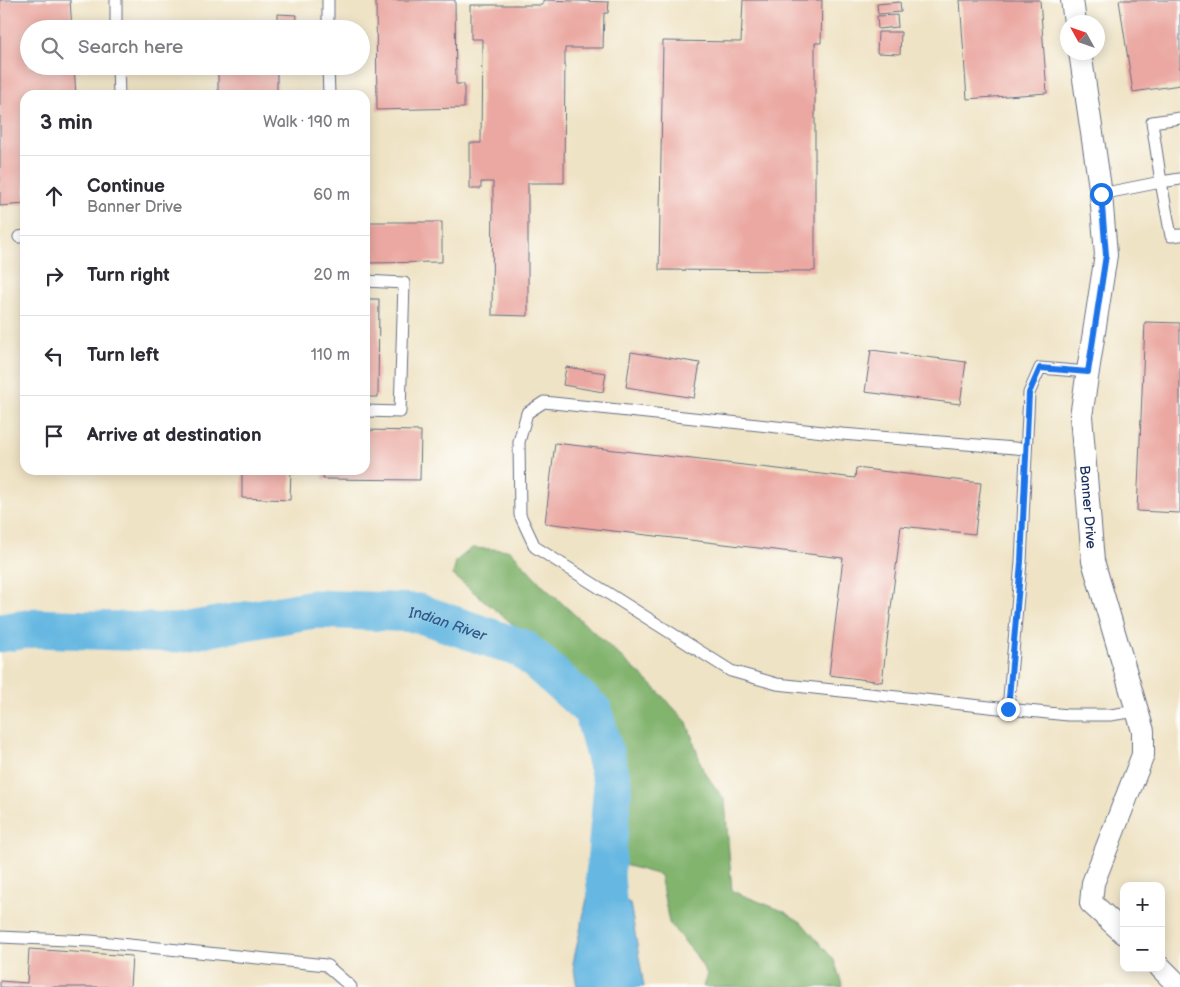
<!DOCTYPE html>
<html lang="en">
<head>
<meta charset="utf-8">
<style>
  body { margin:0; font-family:"Balsamiq Sans",sans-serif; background:#f7f7f7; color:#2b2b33 }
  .controls { position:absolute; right:15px; bottom:15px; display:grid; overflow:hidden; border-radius:10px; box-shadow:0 2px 12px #0003 }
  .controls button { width:45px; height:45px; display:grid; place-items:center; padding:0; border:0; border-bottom:1px solid #e1e1e2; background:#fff; color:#2b2b33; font:25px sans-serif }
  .compass { position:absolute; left:1060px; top:15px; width:45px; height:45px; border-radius:50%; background:#fff; box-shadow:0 2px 12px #0003; rotate:310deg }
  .stop { position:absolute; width:15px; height:15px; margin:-11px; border:4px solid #1a73e8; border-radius:50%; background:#fff }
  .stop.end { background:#1a73e8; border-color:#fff; box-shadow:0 1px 5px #0008 }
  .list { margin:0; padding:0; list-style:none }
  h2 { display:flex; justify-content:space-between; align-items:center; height:65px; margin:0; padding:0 20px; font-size:21px }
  h2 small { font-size:16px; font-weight:400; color:#7c7c81 }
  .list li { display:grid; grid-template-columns:32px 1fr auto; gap:15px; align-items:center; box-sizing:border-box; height:80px; padding:0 20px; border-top:1px solid #e1e1e2 }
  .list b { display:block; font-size:19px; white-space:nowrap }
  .list p { margin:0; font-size:16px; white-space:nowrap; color:#7c7c81 }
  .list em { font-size:16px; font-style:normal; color:#7c7c81 }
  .icon { flex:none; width:28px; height:28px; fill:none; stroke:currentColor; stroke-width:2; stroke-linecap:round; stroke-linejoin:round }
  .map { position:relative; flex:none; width:1180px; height:987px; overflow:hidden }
  .search { position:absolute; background:#fff; box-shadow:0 2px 12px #0003; left:20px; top:20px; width:350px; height:55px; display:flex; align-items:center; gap:12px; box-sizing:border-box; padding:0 18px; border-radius:28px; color:#7c7c81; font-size:19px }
  .panel { position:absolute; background:#fff; box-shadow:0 2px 12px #0003; left:20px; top:90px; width:350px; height:385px; border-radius:15px }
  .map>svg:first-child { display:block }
  .forest { fill:#82b46e; stroke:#4e7266 }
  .water { fill:#66b8e2; stroke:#4074a0 }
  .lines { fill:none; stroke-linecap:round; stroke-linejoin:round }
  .river { stroke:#66b8e2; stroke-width:39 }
  .building { fill:#eba8a2 }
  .lane-casing { stroke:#656e82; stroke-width:13 }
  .street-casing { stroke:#656e82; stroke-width:24 }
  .lane { stroke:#fff; stroke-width:11 }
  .street { stroke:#fff; stroke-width:22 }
  .route { stroke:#1a73e8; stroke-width:6 }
  .labels { text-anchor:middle; stroke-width:4.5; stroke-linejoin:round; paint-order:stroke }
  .street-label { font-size:14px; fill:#1b2f5e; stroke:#fdfcf7 }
  .water-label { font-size:15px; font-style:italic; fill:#325886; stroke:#fdfcf7 }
</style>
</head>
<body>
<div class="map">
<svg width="1180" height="987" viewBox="0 0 1180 987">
  <rect width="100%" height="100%" fill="#fdfcf7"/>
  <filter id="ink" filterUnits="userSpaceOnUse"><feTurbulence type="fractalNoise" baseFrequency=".02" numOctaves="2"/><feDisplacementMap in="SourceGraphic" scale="10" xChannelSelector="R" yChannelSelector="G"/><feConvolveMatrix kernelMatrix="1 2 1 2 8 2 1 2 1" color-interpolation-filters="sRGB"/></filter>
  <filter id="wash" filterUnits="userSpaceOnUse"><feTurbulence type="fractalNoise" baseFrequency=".0096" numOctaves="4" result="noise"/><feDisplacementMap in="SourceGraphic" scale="20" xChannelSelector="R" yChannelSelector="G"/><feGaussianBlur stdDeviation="1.12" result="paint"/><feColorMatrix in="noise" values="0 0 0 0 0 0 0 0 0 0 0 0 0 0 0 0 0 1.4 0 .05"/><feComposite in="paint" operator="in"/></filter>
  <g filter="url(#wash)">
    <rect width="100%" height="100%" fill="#efe3c5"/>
    <path class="forest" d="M472 548 510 550 543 586 650 683 687 722 703 770 725 801 732 891 783 911 801 922 834 960 843 987H703L707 974 695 954 669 923 660 875 624 865 599 848 597 796 602 775 605 723 587 697 515 626 453 575 456 561Z"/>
    <path class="water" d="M590 885 630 903 644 987H577L573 963Z"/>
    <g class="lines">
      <path class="river" id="s1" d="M0 633 34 628 177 633 314 609 418 613 523 649 593 711 613 785 605 875 612 961 617 987"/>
    </g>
    <g id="blocks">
      <path class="building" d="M0 0H70L72 29H29V66H74L76 95H25V204L0 206Z
        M376 0H455L456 84H464V108L377 110Z
        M543 0 609 2 608 13H604L603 48H565L564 183H528V316L492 315 493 182H481V189H470V143H481L482 39H471V5H543Z
        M743 0H822L821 43H815V271L659 270 663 41 741 42Z
        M960 0H1040L1047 93 967 99Z
        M1119 0H1180V85L1133 92Z
        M900 2 901 12 878 14 877 4Z
        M278 14 297 15 296 29H211V23L278 27Z
        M897 15 898 27 878 29 877 16Z
        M878 32H901L900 54 877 53Z
        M218 66H277V95H218Z
        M365 222H442V262L365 263Z
        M365 299H379L378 397H365Z
        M1145 322 1180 323V513L1137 511Z
        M871 350 966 362 960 404 865 392Z
        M631 352 700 363 694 398 626 387Z
        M566 367 606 373 603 392 563 385Z
        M365 430 421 431 420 480 323 479V470H365Z
        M555 443 855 478 856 468 981 483 975 534 901 526 882 682 829 675 843 558 545 523Z
        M242 470H291L290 500 242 498Z
        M29 949 132 956 130 987H0V981L27 983Z"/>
    </g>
  </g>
  <g filter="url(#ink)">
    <use href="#blocks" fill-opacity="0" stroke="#656e82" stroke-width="1"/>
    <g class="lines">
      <g class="lane-casing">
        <path id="lane" d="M116 0V29
          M328 0V29
          M118 66 119 95
          M328 66 329 95
          M1180 179 1161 182 1171 236 1180 235
          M1101 194 1161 182 1152 122 1180 118
          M19 237 25 236
          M365 281 404 283 400 412 365 411
          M1026 449 842 434 544 402 527 413 519 442 520 515 535 547 731 671 777 684 1008 709 1068 715H1110L1137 711
          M1008 709 1021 562 1029 393 1040 368 1088 372
          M0 937 90 941 326 965 351 987"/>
      </g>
      <g class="street-casing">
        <g id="street">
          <path d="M1072 0 1075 22"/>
          <path id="s2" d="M1080 52 1101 194 1106 255 1081 416 1093 561 1143 731V755L1093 883 1091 903 1124 933"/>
          <path d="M1161 968 1180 987"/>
        </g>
      </g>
      <use href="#lane" class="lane"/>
      <use href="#street" class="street"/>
    </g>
  </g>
  <g class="lines" filter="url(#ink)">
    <path class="route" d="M1008 709 1021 562 1029 393 1040 368 1088 372 1106 255 1101 194"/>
  </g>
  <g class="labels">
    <g class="street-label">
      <text dy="5" stroke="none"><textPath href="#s2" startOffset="459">Banner Drive</textPath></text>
    </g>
    <g class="water-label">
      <text dy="5" stroke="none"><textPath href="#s1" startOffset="452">Indian River</textPath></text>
    </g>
  </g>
</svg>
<div class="controls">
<button>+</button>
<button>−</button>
</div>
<svg class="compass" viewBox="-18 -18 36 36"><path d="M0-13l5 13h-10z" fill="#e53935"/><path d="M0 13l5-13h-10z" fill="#7c7c81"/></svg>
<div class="stop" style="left:1101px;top:194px"></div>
<div class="stop end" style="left:1008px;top:709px"></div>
<div class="search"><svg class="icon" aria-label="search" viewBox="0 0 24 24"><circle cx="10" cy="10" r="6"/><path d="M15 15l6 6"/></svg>Search here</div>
<section class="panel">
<h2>3 min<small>Walk · 190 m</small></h2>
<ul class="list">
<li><svg class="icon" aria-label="ahead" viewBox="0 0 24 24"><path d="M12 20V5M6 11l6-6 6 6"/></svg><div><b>Continue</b><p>Banner Drive</p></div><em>60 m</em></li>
<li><svg class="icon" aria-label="right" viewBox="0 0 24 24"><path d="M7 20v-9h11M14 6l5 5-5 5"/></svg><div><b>Turn right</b></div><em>20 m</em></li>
<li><svg class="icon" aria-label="left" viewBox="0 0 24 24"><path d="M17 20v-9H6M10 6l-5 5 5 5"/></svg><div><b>Turn left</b></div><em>110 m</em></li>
<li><svg class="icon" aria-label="arrive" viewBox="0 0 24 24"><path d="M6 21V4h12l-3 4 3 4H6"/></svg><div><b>Arrive at destination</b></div></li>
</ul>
</section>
</div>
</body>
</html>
